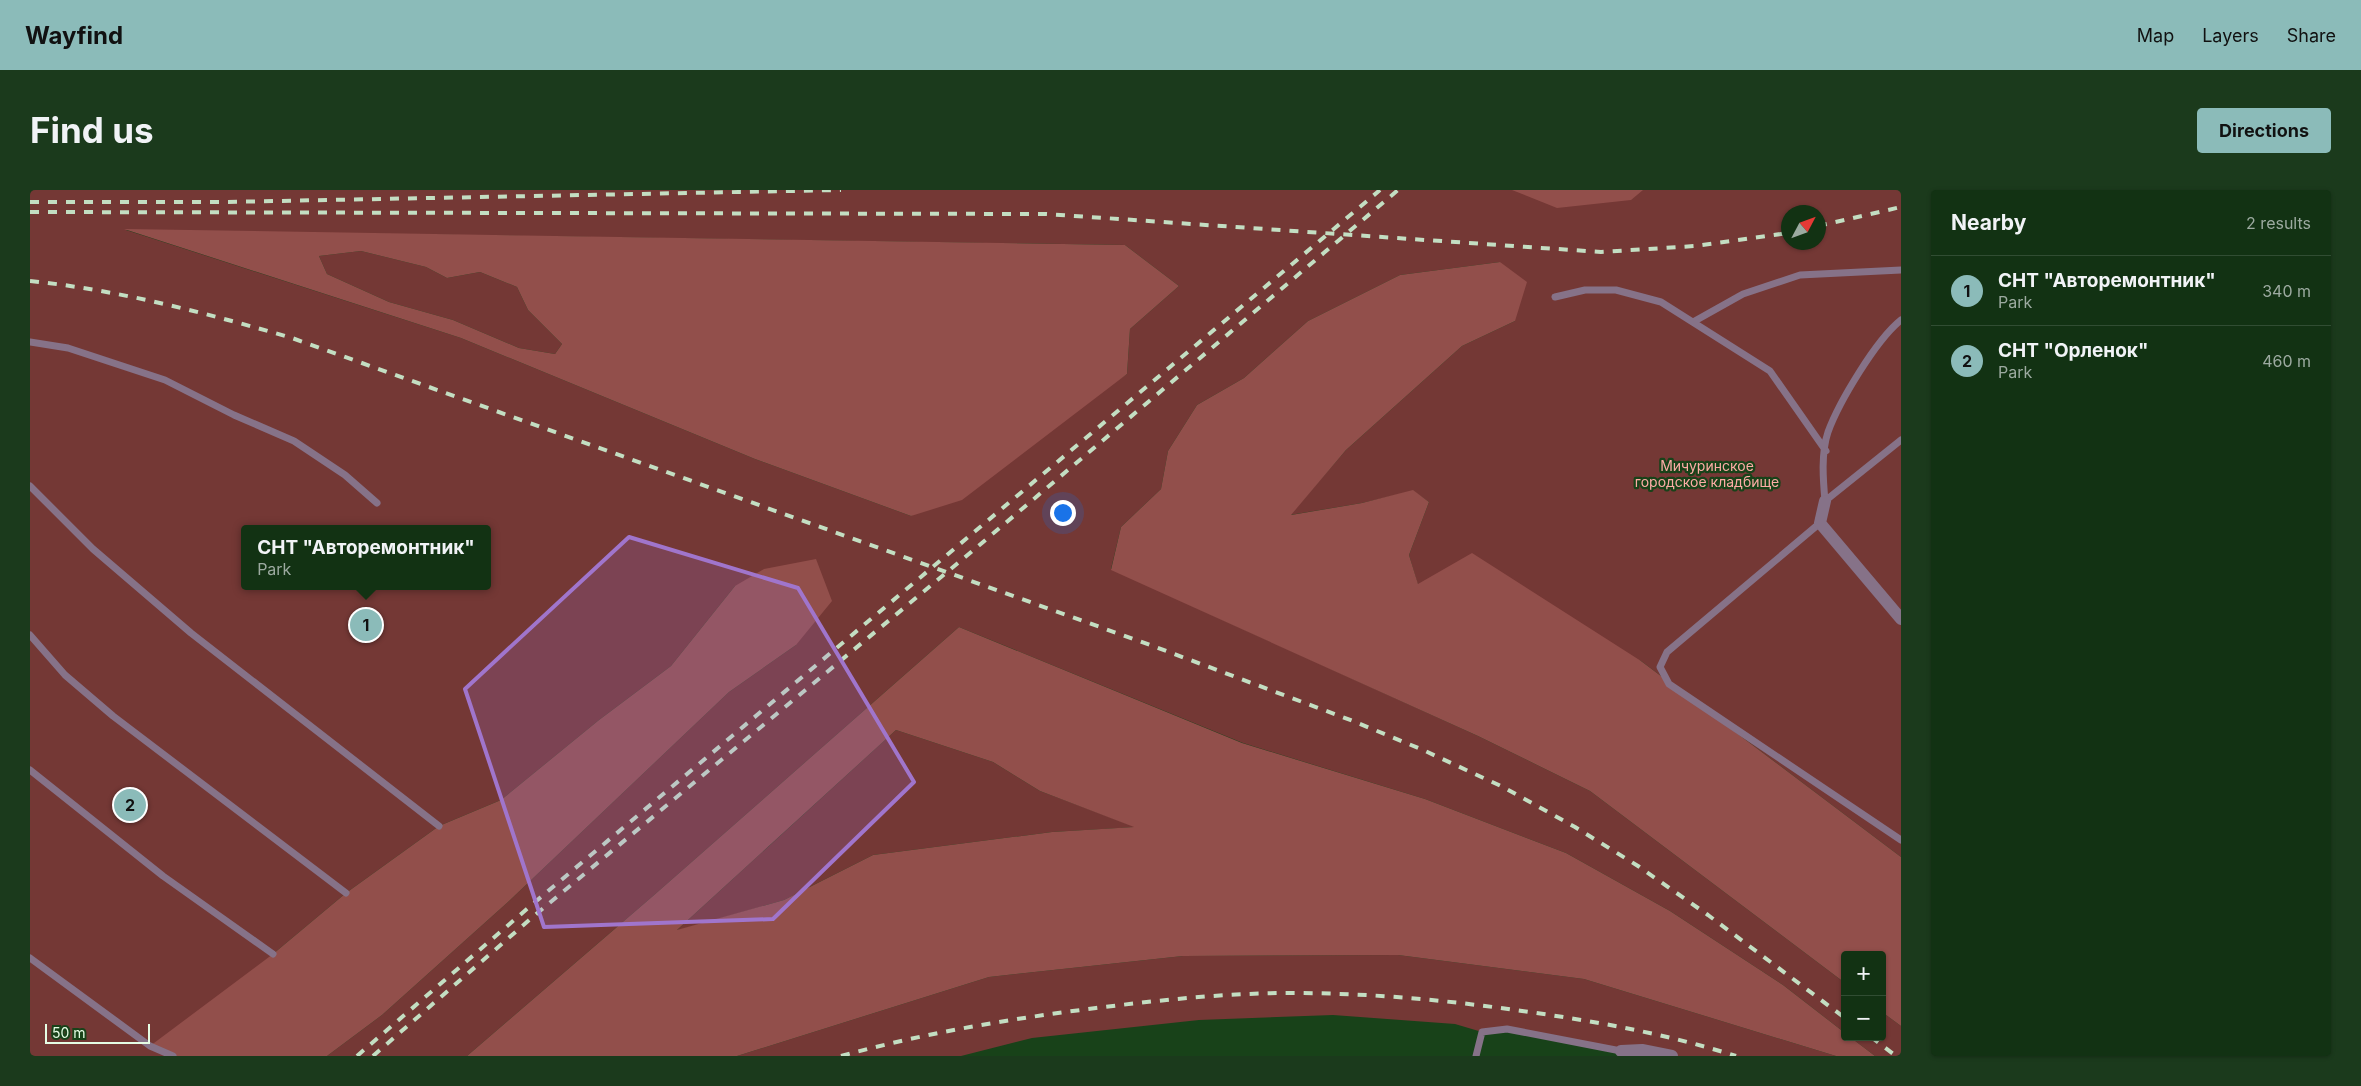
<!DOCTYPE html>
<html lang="en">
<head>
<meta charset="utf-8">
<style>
  body { margin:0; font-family:Inter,sans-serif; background:#1b3a1c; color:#f1f3f6 }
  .controls { position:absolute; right:15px; bottom:15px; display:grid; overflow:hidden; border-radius:5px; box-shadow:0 1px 4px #0004 }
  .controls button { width:45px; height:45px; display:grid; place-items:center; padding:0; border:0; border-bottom:1px solid #314d33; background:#123213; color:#f1f3f6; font:25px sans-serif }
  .compass { position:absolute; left:1751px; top:15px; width:45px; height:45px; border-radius:50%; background:#123213; box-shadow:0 1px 4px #0004; rotate:49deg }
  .scale { position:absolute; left:15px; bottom:12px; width:105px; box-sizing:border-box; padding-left:5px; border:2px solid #e5fde4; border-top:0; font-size:14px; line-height:18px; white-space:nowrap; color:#e5fde4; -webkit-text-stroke:4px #184219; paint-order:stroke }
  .you { position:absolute; left:1032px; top:322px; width:18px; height:18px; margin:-12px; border:4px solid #fff; border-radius:50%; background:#1a73e8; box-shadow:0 0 0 8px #1a73e833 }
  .badge { display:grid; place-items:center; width:32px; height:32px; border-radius:50%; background:#8bbbb9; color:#111; font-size:16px; font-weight:700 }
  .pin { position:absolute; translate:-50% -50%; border:2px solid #fff; box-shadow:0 1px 5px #0006 }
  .popup { position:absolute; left:211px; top:335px; width:250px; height:65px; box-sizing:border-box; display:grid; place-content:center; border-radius:5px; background:#123213; filter:drop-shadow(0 1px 4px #0005); font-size:16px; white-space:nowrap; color:#9caaa0 }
  .popup b { font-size:19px; color:#f1f3f6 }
  .popup::after { content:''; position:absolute; left:50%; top:100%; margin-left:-10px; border:10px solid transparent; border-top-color:#123213 }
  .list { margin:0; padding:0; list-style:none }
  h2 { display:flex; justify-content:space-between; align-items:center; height:65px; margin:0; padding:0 20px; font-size:21px }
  h2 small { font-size:16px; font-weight:400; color:#9caaa0 }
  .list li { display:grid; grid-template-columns:32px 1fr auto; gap:15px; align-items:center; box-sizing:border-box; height:70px; padding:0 20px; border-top:1px solid #314d33 }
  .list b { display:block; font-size:19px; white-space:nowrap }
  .list p { margin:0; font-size:16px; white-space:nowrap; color:#9caaa0 }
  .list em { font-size:16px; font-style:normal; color:#9caaa0 }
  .map { position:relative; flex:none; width:1871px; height:866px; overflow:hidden; border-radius:5px }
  header { display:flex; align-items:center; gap:30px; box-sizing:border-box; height:70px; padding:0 25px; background:#8bbbb9; color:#111 }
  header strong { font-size:24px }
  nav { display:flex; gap:28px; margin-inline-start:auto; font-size:18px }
  .intro { display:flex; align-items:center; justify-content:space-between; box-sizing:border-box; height:120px; padding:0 30px }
  h1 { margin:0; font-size:35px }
  .button { padding:12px 22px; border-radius:5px; background:#8bbbb9; color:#111; font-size:18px; font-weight:700 }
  main { display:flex; gap:30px; padding:0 30px }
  aside { flex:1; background:#123213; border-radius:5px; box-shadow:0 1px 4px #0004 }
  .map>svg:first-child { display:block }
  .green { fill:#743835; fill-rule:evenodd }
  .forest { fill:#924f4b; fill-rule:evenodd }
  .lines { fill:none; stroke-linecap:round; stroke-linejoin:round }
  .lane { stroke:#867288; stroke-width:7 }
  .street { stroke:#867288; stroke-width:12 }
  .rail { stroke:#c3dec2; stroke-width:4; stroke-dasharray:9 9; stroke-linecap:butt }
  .marked { fill:#a075cc; fill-opacity:0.2; stroke:#a075cc; stroke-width:4; stroke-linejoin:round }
  .labels { text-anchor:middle; stroke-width:4.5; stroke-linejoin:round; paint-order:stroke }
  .park-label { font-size:14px; fill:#fdaca6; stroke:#184219 }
</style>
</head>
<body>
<header>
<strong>Wayfind</strong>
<nav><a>Map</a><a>Layers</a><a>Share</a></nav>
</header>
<div class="intro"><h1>Find us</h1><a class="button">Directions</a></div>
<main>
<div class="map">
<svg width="1871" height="866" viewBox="0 0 1871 866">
  <rect width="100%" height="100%" fill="#184219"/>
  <path class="green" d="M0 0H1871V667L1611 471 1388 395 1379 365 1399 312 1383 301 1332 313 1260 325 1316 260 1432 156 1485 131 1470 72 1370 85 1278 131 1214 188 1167 215 1138 261 1131 299 1091 337 1081 379 1448 546 1560 601 1815 793V843L1753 795 1640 721 1536 663 1395 609 1213 553 929 437 623 706 437 866H297L352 825 478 712 699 502 766 455 705 396 641 476 569 530 471 610 409 636 316 703 243 764 143 866H0ZM1758 22H1788V52H1758ZM96 40 1095 55 1149 96 1100 139 1097 184 881 326 725 269 431 148ZM215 339H457V396H215Z
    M331 61 396 77 417 88 450 82 487 97 498 120 532 154 525 164 489 158 423 130 359 112 297 84 289 66Z
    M866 540 963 572 1010 601 1106 637 1022 642 843 665 754 710 646 741Z
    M1368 765 1554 789 1806 866H1642L1591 861 1477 839 1452 842 1425 834 1303 825 1169 830 1002 848 931 866H707L959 787 1153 766Z
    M1852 822 1871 836V866H1845L1820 847H1852Z"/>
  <path class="forest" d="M1482 0H1613L1601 10 1527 18Z
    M94 39 1095 55 1149 96 1100 139 1097 184 932 310 881 326 725 269 431 148ZM331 61 396 77 417 88 450 82 487 97 498 120 532 154 525 164 489 158 423 130 359 112 297 84 289 66Z
    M1470 72 1497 92 1485 131 1432 156 1316 260 1261 325 1332 313 1383 300 1399 312 1379 365 1388 394 1442 363 1611 471 1871 667V836L1852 822V765H1815V793L1560 601 1448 546 1081 380 1091 337 1131 299 1138 261 1167 215 1214 188 1278 131 1370 85Z
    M786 369 802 411 766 455 699 502 478 712 352 825 297 866H143L120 856 243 764 316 703 409 636 471 610 569 530 641 476 705 396 734 379Z
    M929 437 1212 553 1395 609 1536 663 1640 721 1753 795 1815 843V847H1820L1845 866H1806L1554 789 1368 765 1153 766 959 787 707 866H437L623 706ZM866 540 963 572 1010 601 1104 637 1022 642 843 665 754 710 647 740Z"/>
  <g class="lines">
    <path class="lane" d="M1525 107 1555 100H1586L1631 112 1740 181 1796 261
      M1663 132 1713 104 1770 85 1871 80
      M0 152 38 158 135 190 204 225 264 251 315 285 347 313
      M0 296 63 359 161 443 409 636
      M1795 311C1793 289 1791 263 1798 242 1809 212 1846 150 1871 130
      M1795 311 1871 250
      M1790 333 1637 462 1630 477 1639 494 1871 650
      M0 445 35 485 83 526 316 703
      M0 580 133 686 243 764
      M0 768 120 856 143 866
      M1446 866 1452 842 1477 839 1591 861"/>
    <path class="street" d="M1795 311 1790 333 1871 429
      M1591 861 1612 860 1642 866"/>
    <path class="rail" d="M0 12H195L811 0
      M0 22 1016 24 1571 62 1665 56 1758 43
      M1788 36 1871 17
      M0 91C89 100 176 123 262 148L1123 456 1323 531 1393 560 1473 597 1545 637 1608 676 1678 725 1815 828
      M1841 847 1866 866
      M327 866 498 718 1350 0
      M343 866 505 725 946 358 1368 0
      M811 866C895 843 979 829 1066 818 1131 810 1196 803 1261 803 1339 803 1416 810 1492 821 1565 831 1637 844 1706 866"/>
  </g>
  <path class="marked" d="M599 347 768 398 884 592 743 729 514 737 435 499Z"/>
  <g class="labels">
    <g class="park-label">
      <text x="1677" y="281">Мичуринское<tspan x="1677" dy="16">городское кладбище</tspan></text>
    </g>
  </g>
</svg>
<div class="controls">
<button>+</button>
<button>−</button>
</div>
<svg class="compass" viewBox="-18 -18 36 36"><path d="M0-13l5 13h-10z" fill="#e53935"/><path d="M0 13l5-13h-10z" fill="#9caaa0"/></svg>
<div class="scale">50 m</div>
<div class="you"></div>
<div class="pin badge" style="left:336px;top:435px">1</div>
<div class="popup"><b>СНТ &quot;Авторемонтник&quot;</b>Park</div>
<div class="pin badge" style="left:100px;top:615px">2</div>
</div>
<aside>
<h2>Nearby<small>2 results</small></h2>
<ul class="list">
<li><span class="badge">1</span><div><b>СНТ &quot;Авторемонтник&quot;</b><p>Park</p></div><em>340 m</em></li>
<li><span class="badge">2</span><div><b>СНТ &quot;Орленок&quot;</b><p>Park</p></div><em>460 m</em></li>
</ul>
</aside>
</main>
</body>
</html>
